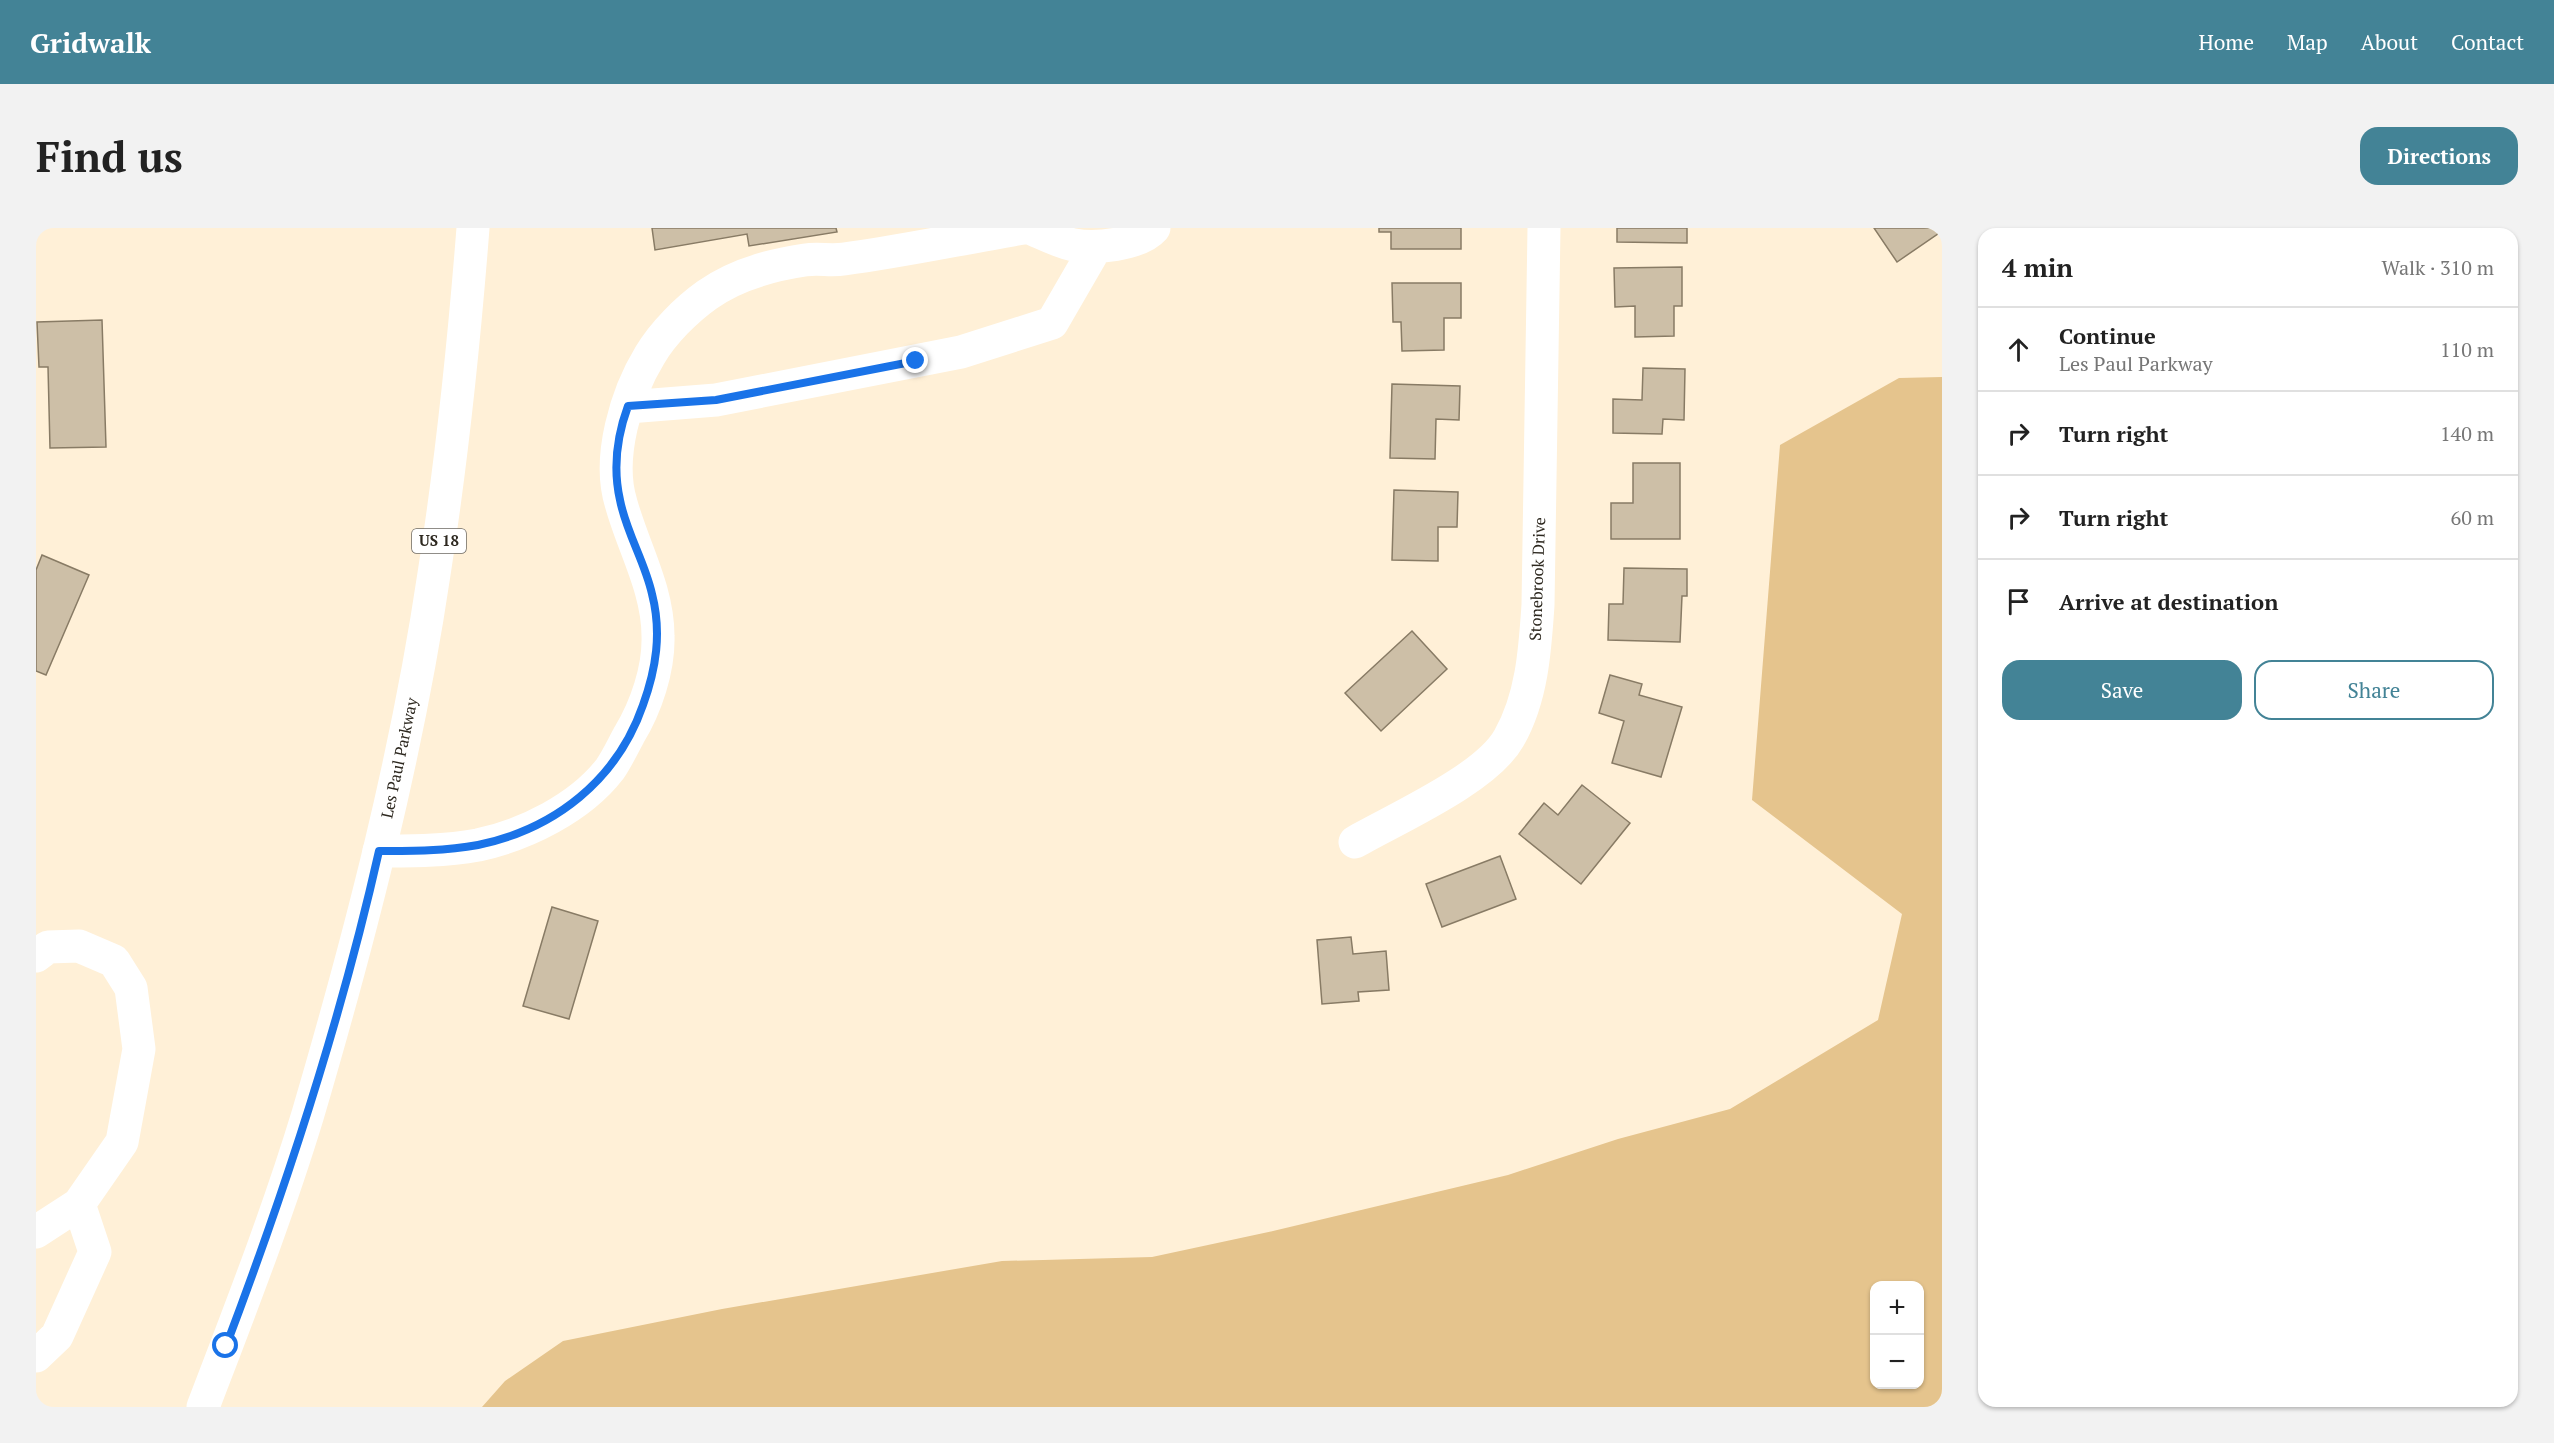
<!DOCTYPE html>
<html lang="en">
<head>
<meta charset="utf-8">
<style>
  body { margin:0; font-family:"PT Serif",serif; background:#f2f2f2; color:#222 }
  .controls { position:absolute; right:18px; bottom:18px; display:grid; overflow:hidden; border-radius:12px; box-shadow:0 2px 4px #0004 }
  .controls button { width:54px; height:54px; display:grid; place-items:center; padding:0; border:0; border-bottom:2px solid #e0e0e0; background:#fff; color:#222; font:30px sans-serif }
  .stop { position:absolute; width:18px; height:18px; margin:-14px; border:4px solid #1a73e8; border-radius:50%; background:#fff }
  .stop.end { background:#1a73e8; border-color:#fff; box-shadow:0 2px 6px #0008 }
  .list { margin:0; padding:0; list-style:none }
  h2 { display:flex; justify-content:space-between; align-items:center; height:78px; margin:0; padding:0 24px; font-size:26px }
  h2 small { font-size:20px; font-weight:400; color:#767676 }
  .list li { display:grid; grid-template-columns:39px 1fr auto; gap:18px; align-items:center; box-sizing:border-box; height:84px; padding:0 24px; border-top:2px solid #e0e0e0 }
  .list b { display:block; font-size:22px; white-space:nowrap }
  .list p { margin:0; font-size:20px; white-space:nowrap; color:#767676 }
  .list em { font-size:20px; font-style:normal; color:#767676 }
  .actions { display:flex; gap:12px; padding:18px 24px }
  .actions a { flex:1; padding:14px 0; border:2px solid #438396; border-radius:18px; text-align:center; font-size:21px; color:#438396 }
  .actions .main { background:#438396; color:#fff }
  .icon { flex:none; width:33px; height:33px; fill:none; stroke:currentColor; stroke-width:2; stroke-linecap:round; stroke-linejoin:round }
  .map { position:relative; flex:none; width:1906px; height:1179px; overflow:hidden; border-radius:18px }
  header { display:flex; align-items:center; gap:36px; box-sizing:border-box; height:84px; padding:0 30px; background:#438396; color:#fff }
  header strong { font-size:28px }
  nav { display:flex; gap:33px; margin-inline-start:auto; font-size:21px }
  .intro { display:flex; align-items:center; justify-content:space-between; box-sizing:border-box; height:144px; padding:0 36px }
  h1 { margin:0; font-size:42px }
  .button { padding:15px 27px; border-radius:18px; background:#438396; color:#fff; font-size:21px; font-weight:700 }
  main { display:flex; gap:36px; padding:0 36px }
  aside { flex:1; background:#fff; border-radius:18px; box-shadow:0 2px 4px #0004 }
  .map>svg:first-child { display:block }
  .green { fill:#e5c48d; fill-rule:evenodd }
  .building { fill:#cdbfa7; stroke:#887b65; stroke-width:1.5 }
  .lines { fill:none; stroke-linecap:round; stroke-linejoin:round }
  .minor { stroke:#fff; stroke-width:33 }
  .major { stroke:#fff; stroke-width:33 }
  .route { stroke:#1a73e8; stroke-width:8 }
  .labels { text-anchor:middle; stroke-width:6; stroke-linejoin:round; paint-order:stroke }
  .shield { fill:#fff; stroke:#6c6862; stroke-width:1.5 }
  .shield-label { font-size:15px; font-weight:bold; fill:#2d281f }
  .street-label { font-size:16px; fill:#2d281f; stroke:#fff }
</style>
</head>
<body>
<header>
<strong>Gridwalk</strong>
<nav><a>Home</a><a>Map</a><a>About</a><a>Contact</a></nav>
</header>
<div class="intro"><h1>Find us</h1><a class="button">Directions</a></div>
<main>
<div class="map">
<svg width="1906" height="1179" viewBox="0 0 1906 1179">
  <rect width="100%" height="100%" fill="#fff0d7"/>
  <path class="green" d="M1906 149V1179H446L469 1153 527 1113 686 1081 966 1033 1116 1029 1237 1003 1472 947 1582 911 1694 881 1842 792 1866 686 1716 572 1744 217 1863 150ZM1838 1058H1884V1156H1838Z"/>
  <path class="building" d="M616 0H800L801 4 713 18 711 6 619 22Z
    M1343 0H1425V21H1355V4H1343Z
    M1581 0H1651V15L1581 14Z
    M1838 0H1904L1906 3 1861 34Z
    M1646 39V78H1638V108L1599 109V78L1579 79 1578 40Z
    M1356 55H1425V90H1408V122L1366 123 1365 94H1357Z
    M66 92 70 219 14 220 12 139H3L1 94Z
    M1607 140 1649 141 1648 192 1627 191 1626 206 1577 205V171L1606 172Z
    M1356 156 1424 158 1423 192 1400 191 1399 231 1354 230Z
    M1597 235H1644V311H1575V275H1597Z
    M1358 262 1422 264 1421 299H1402V333L1356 332Z
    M6 327 53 347 10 447 0 443V342Z
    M1588 340 1651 341V368H1646L1644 414 1572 412 1573 376H1587Z
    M1376 403 1411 441 1345 503 1309 465Z
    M1574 447 1606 456 1603 467 1646 479 1625 549 1576 535 1588 493 1563 485Z
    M1546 557 1594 595 1545 656 1483 606 1508 575 1522 587Z
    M1464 628 1480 671 1406 699 1390 656Z
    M516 679 562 693 533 791 487 778Z
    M1315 709 1317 726 1350 723 1353 762 1322 764 1323 773 1286 776 1281 712Z"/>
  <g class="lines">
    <path class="minor" d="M994 0C1008 6 1023 14 1038 17 1058 21 1103 17 1118 0
      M592 179 680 172 925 124 1016 95 1060 19
      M1319 614C1361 590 1450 551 1473 510 1496 470 1499 422 1502 377L1508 0
      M343 623C376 623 409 623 442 617 489 607 544 580 574 541 581 531 587 518 593 507 610 479 623 441 622 408 622 361 597 319 585 275 571 230 590 166 614 127 627 105 650 82 671 67 699 47 735 37 769 32 782 30 795 33 808 31 868 23 928 10 988 0
      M0 728 12 719 43 718 78 733 95 760 103 821 86 914 43 976 0 1004
      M0 1128 21 1108 59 1024 43 976"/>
    <path class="major" d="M167 1179C204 1082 242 985 272 886 324 709 371 528 398 346 416 231 428 115 437 0"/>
  </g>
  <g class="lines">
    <path class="route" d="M190 1118C251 957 305 792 343 623 376 623 410 623 442 617 519 601 581 552 607 477 620 441 626 405 616 366 609 334 590 304 584 272 577 241 581 208 592 178L680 172 880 133"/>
  </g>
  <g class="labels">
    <rect class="shield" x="376" y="301" width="54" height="24" rx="4.5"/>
    <g class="shield-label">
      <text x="403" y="318">US 18</text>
    </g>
    <g class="street-label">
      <text transform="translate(1501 351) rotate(-88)" y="6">Stonebrook Drive</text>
      <text transform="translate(363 530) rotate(-78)" y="6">Les Paul Parkway</text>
    </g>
  </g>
</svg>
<div class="controls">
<button>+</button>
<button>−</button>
</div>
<div class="stop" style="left:190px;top:1118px"></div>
<div class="stop end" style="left:880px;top:133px"></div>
</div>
<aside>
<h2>4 min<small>Walk · 310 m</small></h2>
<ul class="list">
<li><svg class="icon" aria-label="ahead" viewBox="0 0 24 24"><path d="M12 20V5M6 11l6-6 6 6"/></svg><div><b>Continue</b><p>Les Paul Parkway</p></div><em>110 m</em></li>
<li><svg class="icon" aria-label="right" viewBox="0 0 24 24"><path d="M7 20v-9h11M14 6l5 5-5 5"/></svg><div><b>Turn right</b></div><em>140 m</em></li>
<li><svg class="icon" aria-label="right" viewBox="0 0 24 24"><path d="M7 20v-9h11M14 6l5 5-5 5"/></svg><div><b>Turn right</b></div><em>60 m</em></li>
<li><svg class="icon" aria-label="arrive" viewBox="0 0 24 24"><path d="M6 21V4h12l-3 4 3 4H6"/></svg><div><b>Arrive at destination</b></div></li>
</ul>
<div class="actions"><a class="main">Save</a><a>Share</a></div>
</aside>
</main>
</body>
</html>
